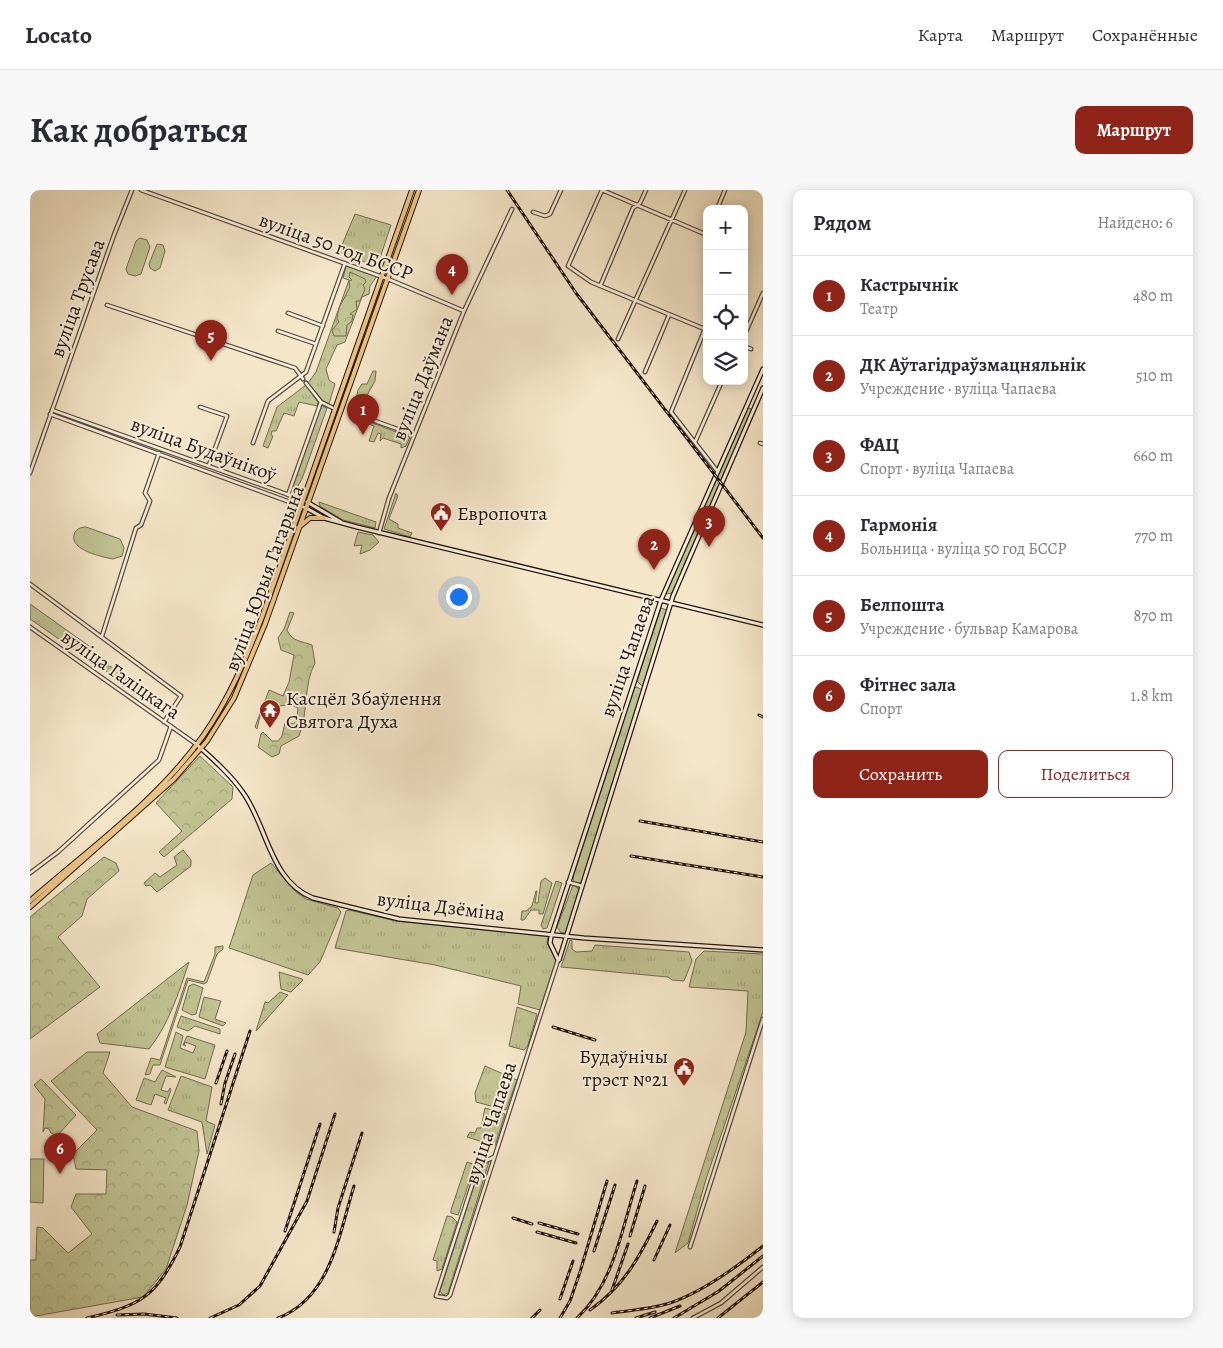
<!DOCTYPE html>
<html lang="ru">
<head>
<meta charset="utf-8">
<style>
  body { margin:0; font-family:Alegreya,serif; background:#f7f7f7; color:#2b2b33 }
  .controls { position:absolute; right:15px; top:15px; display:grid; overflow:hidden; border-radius:10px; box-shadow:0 2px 12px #0003 }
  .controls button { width:45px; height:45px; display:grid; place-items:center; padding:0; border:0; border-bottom:1px solid #e1e1e2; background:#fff; color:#2b2b33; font:25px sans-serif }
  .you { position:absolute; left:428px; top:406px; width:18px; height:18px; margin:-12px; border:4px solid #fff; border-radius:50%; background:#1a73e8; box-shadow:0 0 0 8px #1a73e833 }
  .badge { display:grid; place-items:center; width:32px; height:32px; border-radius:50%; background:#8f2418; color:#fff; font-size:16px; font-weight:700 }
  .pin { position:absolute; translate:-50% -41px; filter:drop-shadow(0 1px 2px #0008) }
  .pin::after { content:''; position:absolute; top:26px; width:18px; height:15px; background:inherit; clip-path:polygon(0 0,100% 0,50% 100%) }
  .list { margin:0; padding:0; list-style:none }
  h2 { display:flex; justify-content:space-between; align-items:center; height:65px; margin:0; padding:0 20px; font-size:21px }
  h2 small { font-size:16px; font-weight:400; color:#7c7c81 }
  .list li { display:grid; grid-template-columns:32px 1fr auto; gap:15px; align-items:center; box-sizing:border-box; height:80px; padding:0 20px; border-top:1px solid #e1e1e2 }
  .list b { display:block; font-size:19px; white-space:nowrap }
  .list p { margin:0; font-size:16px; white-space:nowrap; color:#7c7c81 }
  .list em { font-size:16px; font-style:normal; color:#7c7c81 }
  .actions { display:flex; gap:10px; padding:15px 20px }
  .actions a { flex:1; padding:11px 0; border:1px solid #8f2418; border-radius:10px; text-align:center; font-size:18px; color:#8f2418 }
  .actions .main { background:#8f2418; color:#fff }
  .icon { flex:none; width:28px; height:28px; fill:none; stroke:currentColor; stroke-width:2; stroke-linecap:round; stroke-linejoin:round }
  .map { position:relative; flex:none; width:733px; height:1128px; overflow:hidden; border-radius:10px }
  header { display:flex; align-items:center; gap:30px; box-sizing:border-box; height:70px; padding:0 25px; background:#fff; border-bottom:1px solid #e1e1e2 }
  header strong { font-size:24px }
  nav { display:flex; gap:28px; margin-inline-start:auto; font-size:18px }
  .intro { display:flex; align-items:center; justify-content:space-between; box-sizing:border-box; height:120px; padding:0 30px }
  h1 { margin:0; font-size:35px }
  .button { padding:12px 22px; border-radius:10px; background:#8f2418; color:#fff; font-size:18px; font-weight:700 }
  main { display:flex; gap:30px; padding:0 30px }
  aside { flex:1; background:#fff; border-radius:10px; box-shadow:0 2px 12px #0003 }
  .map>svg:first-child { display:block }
  .grass { fill:url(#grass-tufts); stroke:#726b50 }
  .forest { fill:url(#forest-crowns); stroke:#726b50 }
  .garden { fill:#c1c393; stroke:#726b50 }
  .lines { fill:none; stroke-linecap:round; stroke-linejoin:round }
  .minor-casing { stroke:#57483c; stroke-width:5 }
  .tertiary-casing { stroke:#57483c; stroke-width:5 }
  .secondary-casing { stroke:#22130d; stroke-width:5.5 }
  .primary-casing { stroke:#22130d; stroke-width:6 }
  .minor { stroke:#f8efdc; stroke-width:2.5 }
  .tertiary { stroke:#f8efdc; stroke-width:2.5 }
  .secondary { stroke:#f8efdc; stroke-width:3 }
  .primary { stroke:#eac384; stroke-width:4 }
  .rail-casing { stroke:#22130d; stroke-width:3 }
  .rail { stroke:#f8efdc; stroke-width:1; stroke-dasharray:4; stroke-linecap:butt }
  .labels { text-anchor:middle; stroke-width:4; stroke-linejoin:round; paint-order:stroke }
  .street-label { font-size:20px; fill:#22130d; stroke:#f8efdc }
  .poi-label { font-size:20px; fill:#22130d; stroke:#f8efdc; text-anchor:start }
</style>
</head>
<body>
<header>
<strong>Locato</strong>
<nav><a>Карта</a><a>Маршрут</a><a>Сохранённые</a></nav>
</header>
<div class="intro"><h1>Как добраться</h1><a class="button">Маршрут</a></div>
<main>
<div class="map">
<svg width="733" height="1128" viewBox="0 0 733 1128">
  <defs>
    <pattern id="grass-tufts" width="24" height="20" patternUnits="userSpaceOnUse" patternTransform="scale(1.25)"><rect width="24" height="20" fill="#c1c393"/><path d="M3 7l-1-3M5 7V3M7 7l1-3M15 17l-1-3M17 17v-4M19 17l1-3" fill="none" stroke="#a6a77e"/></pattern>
    <pattern id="forest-crowns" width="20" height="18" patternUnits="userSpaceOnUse" patternTransform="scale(1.25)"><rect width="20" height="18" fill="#c1c393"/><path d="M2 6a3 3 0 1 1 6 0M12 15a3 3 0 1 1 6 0" fill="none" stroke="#a6a77e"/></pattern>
  </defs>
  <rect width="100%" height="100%" fill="#f5e6c9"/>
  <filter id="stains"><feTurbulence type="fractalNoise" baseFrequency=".004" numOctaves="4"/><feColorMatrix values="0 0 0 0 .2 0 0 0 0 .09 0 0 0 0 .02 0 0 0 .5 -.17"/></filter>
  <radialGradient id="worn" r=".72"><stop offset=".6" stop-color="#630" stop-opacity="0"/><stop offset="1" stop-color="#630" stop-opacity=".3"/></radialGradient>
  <path class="grass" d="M325 24 361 35 347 77 309 62Z
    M316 76 347 86 340 96 339 104 332 107 315 152 307 155 296 179 299 190 305 194 299 214 295 213 278 193 286 182 319 90 313 88Z
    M351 96 344 121 279 304 285 281Z
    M276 195 288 212 287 216 269 212 264 226 254 223 246 241H242L241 245 243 246 238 258 233 256 247 217Z
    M720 218 722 221 673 331 671 332 669 327 717 219Z
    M337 231 380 247 376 256 371 258V254L353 248 350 251 351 244 348 243 344 252 339 251 344 236 336 233Z
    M366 303 368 306 359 329 368 334V338L382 343 380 347 354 339Z
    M289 312 346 332 345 338 313 330 290 316Z
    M669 335V341L642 403 637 404 636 403 665 336Z
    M631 418 637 420 613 496 611 495 607 491Z
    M607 497 612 500 613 504 552 692 545 693 543 689 544 684 604 498Z
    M241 673 266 702 276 709 308 718 311 722 290 772 278 785 199 758 223 685Z
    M515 688 522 693 513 724H509V720H501L494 730H491L492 721H496L502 716 506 701H507L505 713H508L511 691Z
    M526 691 532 693 517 738 513 739 511 735Z
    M543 695 548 698 549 701 536 742 531 743 527 737Z
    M319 720 366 731 518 746 517 753 526 770 510 820 488 814 491 796 405 775 305 758 316 721Z
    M540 750 542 751V759L546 762 562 761 565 755 659 762 662 771 654 791 642 790 638 787 531 777Z
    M193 756V759L187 764 177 792 174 794 158 790 130 875H123L120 884 115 885 121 868 130 870 157 788 174 792 185 764V757Z
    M674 761 733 764V822L676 989 658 1053 645 1063 716 842 718 801 659 797 666 769Z
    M159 772C149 802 139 834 119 859L70 853 67 844Z
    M249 782 272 789 273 790 261 802 251 799Z
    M163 794 173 798 166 824 162 825 152 820 159 796Z
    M250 802 258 805 226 841 235 812 238 813Z
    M174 807 191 811 185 829 196 833 193 836 169 827Z
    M487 817 507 824 498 855 494 860 479 856Z
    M151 826 190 839V844L165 836 158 841 147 837Z
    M146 842 153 846 150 858 163 863 166 856 155 852 154 855 156 856 153 855 157 846 185 855 175 889 135 877Z
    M455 876 487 890 476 920 446 912 445 903Z
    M132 880 146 887 136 886 131 900 138 902 140 898 141 900 136 914 134 913 136 908 125 904 121 915 106 910 114 888 125 892Z
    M151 886 182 897 176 931 185 935 177 964 172 932 138 920Z
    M455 918 475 924 465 956 437 947 440 942 445 943 447 938H451Z
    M437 972 445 975 428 1025 421 1023V1020Z
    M459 972 418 1103 413 1105 410 1101 450 977Z
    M417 1026 422 1027 427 1032 412 1079 407 1081V1071L403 1070Z"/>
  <path class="forest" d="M320 82 335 89 336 92 333 95 335 99 330 111H326L327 119 320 124 323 125 322 131 317 135 316 146H304L302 140 309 132 307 128 309 118 320 97 319 91 322 90 319 87Z
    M343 181H346L345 191 331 216 325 215 328 200 332 194H337Z
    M291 215 297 218 272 289 266 299 263 295Z
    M328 342 343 345 349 352 340 360 330 364 332 355 324 356Z
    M0 414 59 456V462L55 467 0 429Z
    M260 422 264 423 257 440C262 452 272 451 282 455L285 473C273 495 279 521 269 546L251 556 249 564 242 567 228 557 231 544 233 542 242 551H248L252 546 255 533 258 532 264 534 267 528 268 518C257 512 238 517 230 526L227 539 225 537 239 500 253 506 259 492 264 465 251 460 248 448 254 439Z
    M76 475C87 479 87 479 95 487 103 494 116 492 116 507L107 505 79 484 76 481Z
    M170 566 203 597 202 609 134 667 129 662 152 641 126 613Z
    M153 660 161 670V676L127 702 120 695 116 696 114 693 125 683 130 687 147 675 144 667Z
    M74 667 86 673 89 681 57 709 52 726 28 747 70 797 0 849V727Z
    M57 862H80L73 883 102 917 167 941 169 961 157 1015 136 1079 113 1107 0 1127V1070H6L7 1037 13 1038 38 1063 62 1044 41 1017 46 1004H76L77 980 46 979 43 964 67 940 21 891Z
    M11 889 46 925 27 946 21 943 19 939 15 938 13 942 15 909 4 895Z"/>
  <path class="garden" d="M110 48 117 50 120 57 111 84 105 86 98 84 96 79 106 51Z
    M127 54 133 55 135 61 130 78 125 81 120 78 119 74Z
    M56 337 90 349 94 358 92 366 83 369C72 367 40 360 44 345 45 339 51 337 56 337Z
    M0 969H14L13 1013 0 1012Z"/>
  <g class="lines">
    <g class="minor-casing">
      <path id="minor" d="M111 0 358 89 434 121
        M572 0 538 76 561 92 677 140
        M572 0 677 45
        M687 19 695 0
        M503 22 515 26 520 24 531 0
        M571 94 603 18 610 13 616 0
        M77 115 265 178 273 189
        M258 123 293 136
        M677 134 641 222 688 282
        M248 141 286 154
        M714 146 733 103
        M588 149 655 0
        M714 156 721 159
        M615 182 639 125
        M276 193 291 212 305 219
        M170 217 197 226 179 275
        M323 223 384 245
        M665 252 692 191
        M223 253 238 211 276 182 315 73
        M730 253 733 254
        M0 283 84 45 102 0
        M258 305 291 212
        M349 343 359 308 434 121 482 19
        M0 394 151 506 134 532
        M0 437 166 554
        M72 446 106 338 111 335 120 311 115 303 129 263
        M0 683 28 662 129 570 141 536
        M660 1057 733 829
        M663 1128 691 1113 733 1077"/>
    </g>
    <g class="tertiary-casing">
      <path id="tertiary" d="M22 220 273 310
        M20 224 276 318
        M538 692 552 696
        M464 967 449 974 406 1106 417 1108 420 1105 528 770"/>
    </g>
    <g class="secondary-casing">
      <path id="secondary" d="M277 312 311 332
        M276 318 294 328 327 337 733 435
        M166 554C183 569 202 586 214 604 237 637 241 692 283 708L369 729 554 748 733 760
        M528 770 520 753 521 747 631 410 733 179
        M529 770 643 406 733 198"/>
    </g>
    <g class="primary-casing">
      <path id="primary" d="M269 337 280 328H294
        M0 711C59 659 127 611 173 546 199 509 216 469 232 427L382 0
        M0 717 144 589 177 551 204 508 235 434 389 0"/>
    </g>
    <use href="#minor" class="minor"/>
    <use href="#tertiary" class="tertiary"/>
    <use href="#secondary" class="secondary"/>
    <use href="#primary" class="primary"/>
    <g class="rail-casing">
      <path id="rail" d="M477 0 546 103 733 348
        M729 525 733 527
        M610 631 733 652
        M601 666 733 687
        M523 837 565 850
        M186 893 197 861
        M191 914 195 893 205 864
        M483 1028 502 1034
        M509 1033 548 1044
        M255 1041 290 934
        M304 1042 308 1018 332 943
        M507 1042 546 1053
        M600 1046 615 996
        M564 1061 585 995
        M624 1070 640 1035
        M582 1100 598 1054
        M530 1109 543 1071
        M560 1120C594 1096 609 1068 627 1031
        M582 1123C601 1120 622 1119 640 1113 670 1103 708 1076 733 1056
        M87 1125 114 1124 147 1128
        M57 1128C111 1115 125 1108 150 1057L220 841
        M180 1128 209 1115 230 1096 277 1011 305 924
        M248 1128C301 1108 309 1044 324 996
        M502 1128 510 1120
        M530 1128 540 1111 550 1082 577 991
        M547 1128C584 1094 592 1038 607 991
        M606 1128 625 1122
        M620 1128 650 1116
        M644 1128 689 1101 733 1066
        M688 1128 733 1092"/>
    </g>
    <use href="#rail" class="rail"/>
  </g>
  <defs>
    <g id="civic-pin" transform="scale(1.125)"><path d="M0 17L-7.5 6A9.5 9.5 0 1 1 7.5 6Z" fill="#8f2418" stroke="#f8efdc"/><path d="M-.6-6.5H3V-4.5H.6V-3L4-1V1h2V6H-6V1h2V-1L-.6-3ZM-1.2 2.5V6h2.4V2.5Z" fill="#fff"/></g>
    <g id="temple-pin" transform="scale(1.125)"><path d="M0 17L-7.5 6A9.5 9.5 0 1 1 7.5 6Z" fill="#8f2418" stroke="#f8efdc"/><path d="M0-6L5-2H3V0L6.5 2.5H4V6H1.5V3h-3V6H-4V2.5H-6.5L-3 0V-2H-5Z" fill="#fff"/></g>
  </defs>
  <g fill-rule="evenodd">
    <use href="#civic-pin" x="411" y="323"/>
    <use href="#temple-pin" x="240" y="520"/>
    <use href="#civic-pin" x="654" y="878"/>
  </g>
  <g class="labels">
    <g class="street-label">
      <text transform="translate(306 56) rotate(20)" y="7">вуліца 50 год БССР</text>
      <text transform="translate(47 108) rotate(-70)" y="7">вуліца Трусава</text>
      <text transform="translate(392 188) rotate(-68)" y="7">вуліца Даўмана</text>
      <text transform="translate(174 259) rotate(20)" y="7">вуліца Будаўнікоў</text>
      <text transform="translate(234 388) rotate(-70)" y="7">вуліца Юрыя Гагарына</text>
      <text transform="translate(597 466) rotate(-71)" y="7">вуліца Чапаева</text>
      <text transform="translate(91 484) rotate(35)" y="7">вуліца Галіцкага</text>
      <text transform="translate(411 716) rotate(7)" y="7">вуліца Дзёміна</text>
      <text transform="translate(460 933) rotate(-72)" y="7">вуліца Чапаева</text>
    </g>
    <g class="poi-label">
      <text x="427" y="330">Европочта</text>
      <text x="256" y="515">Касцёл Збаўлення<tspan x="256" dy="23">Святога Духа</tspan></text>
      <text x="638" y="873" text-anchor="end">Будаўнічы<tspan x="638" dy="23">трэст №21</tspan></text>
    </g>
  </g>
  <rect width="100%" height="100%" filter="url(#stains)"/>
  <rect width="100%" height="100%" fill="url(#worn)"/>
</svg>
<div class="controls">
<button>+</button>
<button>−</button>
<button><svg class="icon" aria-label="locate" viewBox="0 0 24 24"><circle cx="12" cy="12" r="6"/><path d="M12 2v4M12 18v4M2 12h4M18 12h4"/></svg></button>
<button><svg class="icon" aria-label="layers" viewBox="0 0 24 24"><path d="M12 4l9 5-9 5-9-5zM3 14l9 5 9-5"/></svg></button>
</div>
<div class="you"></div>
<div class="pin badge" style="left:333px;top:245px">1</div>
<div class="pin badge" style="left:624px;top:380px">2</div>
<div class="pin badge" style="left:679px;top:357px">3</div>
<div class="pin badge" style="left:422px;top:105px">4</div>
<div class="pin badge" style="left:181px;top:171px">5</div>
<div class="pin badge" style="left:30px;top:984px">6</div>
</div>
<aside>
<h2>Рядом<small>Найдено: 6</small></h2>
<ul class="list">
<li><span class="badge">1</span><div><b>Кастрычнік</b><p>Театр</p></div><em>480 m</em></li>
<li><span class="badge">2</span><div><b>ДК Аўтагідраўзмацняльнік</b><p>Учреждение · вуліца Чапаева</p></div><em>510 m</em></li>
<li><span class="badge">3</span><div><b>ФАЦ</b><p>Спорт · вуліца Чапаева</p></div><em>660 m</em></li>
<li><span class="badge">4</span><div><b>Гармонія</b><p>Больница · вуліца 50 год БССР</p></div><em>770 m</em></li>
<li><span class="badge">5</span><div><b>Белпошта</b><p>Учреждение · бульвар Камарова</p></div><em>870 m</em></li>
<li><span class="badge">6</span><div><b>Фітнес зала</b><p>Спорт</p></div><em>1.8 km</em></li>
</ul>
<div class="actions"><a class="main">Сохранить</a><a>Поделиться</a></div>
</aside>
</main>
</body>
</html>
